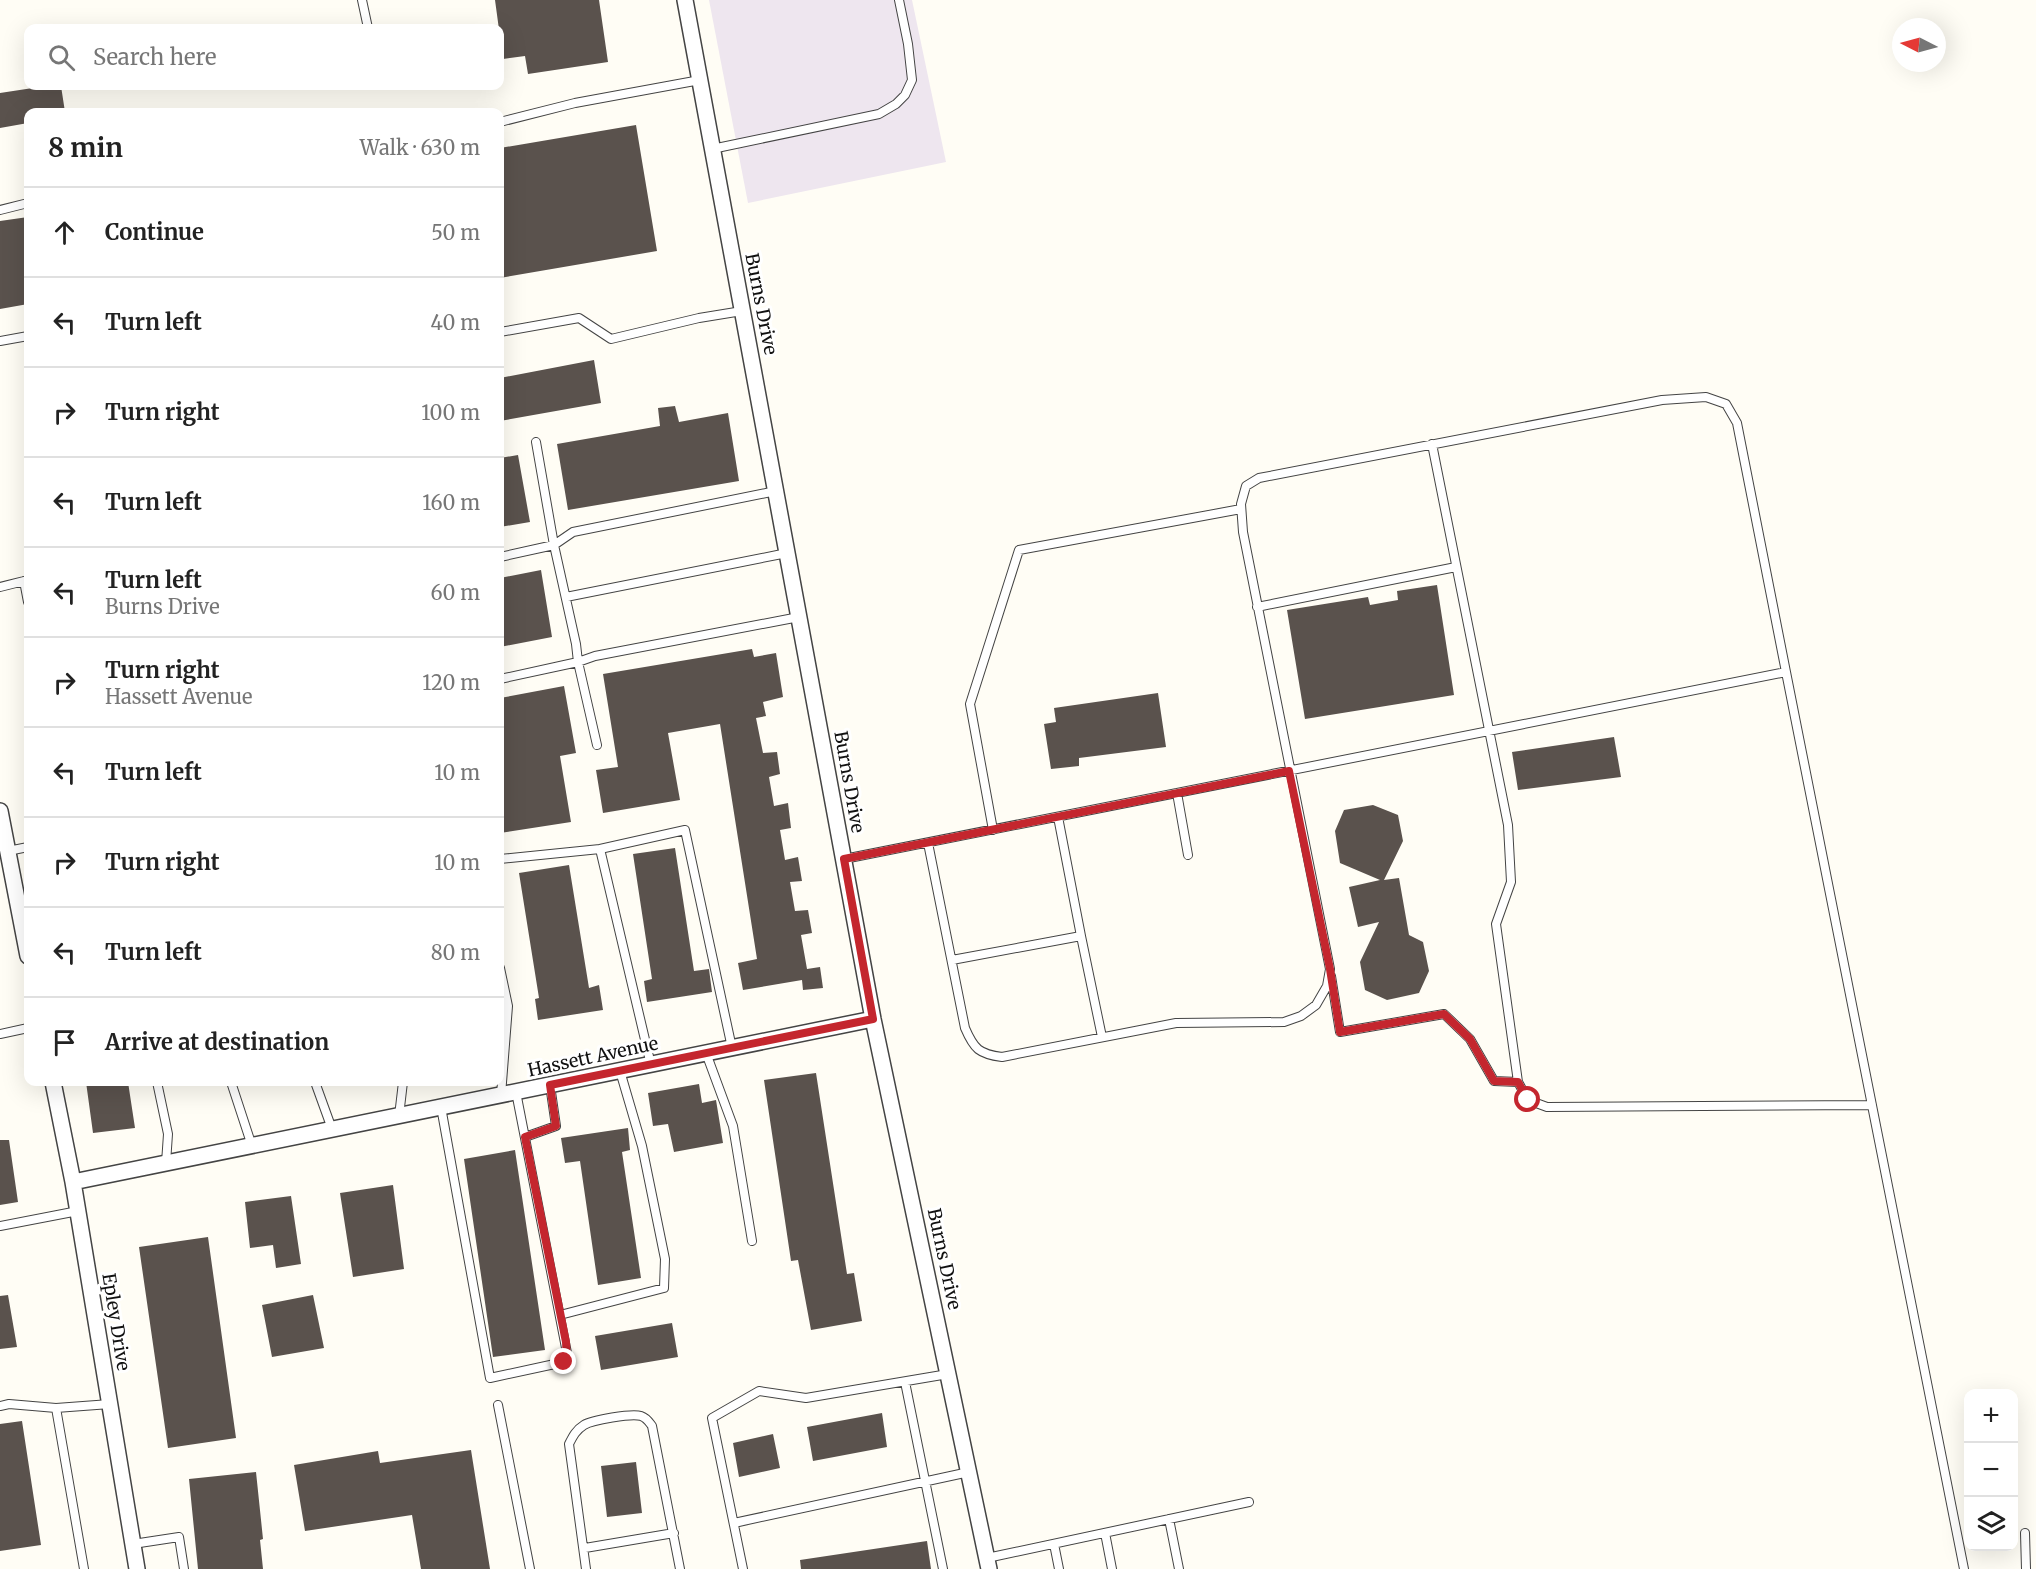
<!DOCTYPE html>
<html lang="en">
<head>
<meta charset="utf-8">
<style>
  body { margin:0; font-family:Merriweather,serif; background:#f2f2f2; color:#222 }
  .controls { position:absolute; right:18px; bottom:18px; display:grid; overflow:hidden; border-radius:12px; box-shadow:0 6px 24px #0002 }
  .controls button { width:54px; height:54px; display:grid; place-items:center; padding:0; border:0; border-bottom:2px solid #e0e0e0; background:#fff; color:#222; font:30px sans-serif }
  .compass { position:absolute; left:1892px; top:18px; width:54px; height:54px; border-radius:50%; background:#fff; box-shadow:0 6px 24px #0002; rotate:276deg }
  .stop { position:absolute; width:18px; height:18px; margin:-14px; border:4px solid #c4262e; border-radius:50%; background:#fff }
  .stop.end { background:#c4262e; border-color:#fff; box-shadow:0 2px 6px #0008 }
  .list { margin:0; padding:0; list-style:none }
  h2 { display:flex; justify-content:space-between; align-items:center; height:78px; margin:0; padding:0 24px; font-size:26px }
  h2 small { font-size:20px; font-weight:400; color:#767676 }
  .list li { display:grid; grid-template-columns:39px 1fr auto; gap:18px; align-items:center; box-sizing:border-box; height:90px; padding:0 24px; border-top:2px solid #e0e0e0 }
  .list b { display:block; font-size:22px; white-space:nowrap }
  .list p { margin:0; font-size:20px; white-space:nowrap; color:#767676 }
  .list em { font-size:20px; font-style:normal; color:#767676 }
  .icon { flex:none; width:33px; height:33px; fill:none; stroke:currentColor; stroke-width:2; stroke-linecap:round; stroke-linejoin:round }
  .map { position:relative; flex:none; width:2036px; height:1569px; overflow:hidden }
  .search { position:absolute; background:#fff; box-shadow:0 6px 24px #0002; left:24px; top:24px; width:480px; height:66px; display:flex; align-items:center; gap:15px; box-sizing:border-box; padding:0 21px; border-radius:12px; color:#767676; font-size:22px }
  .panel { position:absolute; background:#fff; box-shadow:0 6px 24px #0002; left:24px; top:108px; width:480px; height:978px; border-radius:12px }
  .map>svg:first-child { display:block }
  .industrial { fill:#eee6ef }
  .building { fill:#5a524d }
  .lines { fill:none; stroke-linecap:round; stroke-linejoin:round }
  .service-casing { stroke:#444; stroke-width:10 }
  .minor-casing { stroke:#444; stroke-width:18 }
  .service { stroke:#fff; stroke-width:8 }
  .minor { stroke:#fff; stroke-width:15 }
  .route { stroke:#c4262e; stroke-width:8 }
  .labels { text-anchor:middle; stroke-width:6; stroke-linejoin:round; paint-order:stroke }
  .street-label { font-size:18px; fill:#111; stroke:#fff }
</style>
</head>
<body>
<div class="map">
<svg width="2036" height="1569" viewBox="0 0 2036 1569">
  <rect width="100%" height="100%" fill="#fffdf5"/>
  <path class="industrial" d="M709 0H912L946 162 748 203Z"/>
  <path class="building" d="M495 0H599L608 62 528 74 525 56 503 59Z
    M46 86H61L65 112H28V123L0 128V93Z
    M636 125 657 251 500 278V148Z
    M28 217V304L0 309V221Z
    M594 360 601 403 500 421V378Z
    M675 406 679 422 728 413 739 481 568 510 557 444 660 426 658 408Z
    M518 455 530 522 500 527V458Z
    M541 570 552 637 500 647V578Z
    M1437 585 1454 695 1305 719 1287 610 1368 597 1370 605 1398 600 1397 591Z
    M752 649 754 657 776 653 783 697 763 702 766 716 756 718 763 753 777 752 780 774 769 777 774 806 788 803 791 828 780 830 785 860 798 857 802 881 790 882 795 911 808 910 812 933 801 935 807 969 820 967 823 988 803 990 802 980 743 990 738 963 757 959 720 724 668 733 680 800 603 813 596 770 618 767 603 674Z
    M564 686 576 753 560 756 571 822 500 833V698Z
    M1158 693 1166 747 1079 758V766L1051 769 1044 724 1056 722 1054 708Z
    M1614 737 1621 777 1518 790 1512 752Z
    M1373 805 1398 815 1403 841 1384 880 1399 878 1409 935 1423 942 1429 971 1419 993 1387 1000 1365 990 1360 962 1379 922 1358 927 1349 887 1380 880 1340 863 1335 831 1344 810Z
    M675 848 694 971 709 969 712 992 647 1002 644 981 652 979 633 854Z
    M569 865 589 988 599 985 603 1010 538 1020 535 999 539 998 519 873Z
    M816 1073 847 1274 854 1273 862 1321 811 1330 798 1260 791 1261 764 1080Z
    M86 1082H128L135 1128 93 1133Z
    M699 1084 702 1103 716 1100 723 1143 674 1152 668 1124 653 1126 648 1093Z
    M628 1128 630 1150 622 1152 641 1278 598 1285 580 1161 565 1163 561 1138Z
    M0 1140H9L18 1202 0 1205Z
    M515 1150 545 1350 493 1357 464 1159Z
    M393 1185 404 1269 353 1277 340 1193Z
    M291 1196 301 1264 276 1268 273 1245 250 1248 245 1202Z
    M208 1237 236 1438 168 1448 139 1247Z
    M8 1295 17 1347 0 1349V1296Z
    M313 1295 324 1348 272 1357 262 1305Z
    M672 1323 678 1357 601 1370 595 1336Z
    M882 1413 887 1447 813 1461 807 1427Z
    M22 1421 41 1545 0 1551V1424Z
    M773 1434 780 1468 739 1477 733 1443Z
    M471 1450 490 1569H421L412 1515 305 1531 294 1465 378 1451 380 1463Z
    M636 1462 642 1513 607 1517 601 1466Z
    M256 1472 263 1539 260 1540 263 1569H198L189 1479Z
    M927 1541 931 1569H801L800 1560Z"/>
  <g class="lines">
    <g class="service-casing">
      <path id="service" d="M362 0 368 28
        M500 122 575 103 700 80
        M712 149 879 114 896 104 905 95 912 80 908 44 899 0
        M0 210 28 203
        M500 332 579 318 611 339 699 318 742 311
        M0 341 28 336
        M776 491 573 532 554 545 576 644 578 662 595 656 799 617
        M500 557 554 545 536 442
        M24 581 28 602
        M0 587 28 580
        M566 597 787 553
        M1257 607 1456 567
        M500 679 578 662 597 745
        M1177 793 1188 855
        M993 830 970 704 1019 550 1241 509
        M928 843 965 1028C974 1049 979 1054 1002 1057L1176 1023 1284 1022 1301 1016 1316 1005 1327 986 1330 969 1243 532 1241 504 1246 486 1259 478 1662 400 1706 397 1726 404 1737 423 1786 672
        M600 849 685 830 732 1048
        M8 851 28 847
        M500 859 600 849 651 1065
        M844 859 1786 672 1964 1569
        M1081 936 1102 1037
        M952 960 1081 936 1058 817
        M500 968 508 1006 501 1095
        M1331 976 1340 1032 1444 1014 1470 1039 1494 1081 1518 1082 1496 924 1511 882 1508 825 1432 444
        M0 1034 28 1028
        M706 1053 733 1126 752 1241
        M157 1082 168 1134 166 1163
        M231 1082 252 1146
        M315 1082 332 1129
        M1518 1082 1528 1100 1547 1107 1872 1105
        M441 1107 490 1378 564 1362 567 1360V1353L516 1092
        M399 1116 403 1082
        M525 1137 556 1126 550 1085
        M0 1226 78 1211
        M560 1315 664 1288 665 1259 642 1146 620 1071
        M905 1382 943 1569
        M498 1405 530 1569
        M0 1406 9 1404 56 1408
        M1169 1519 1179 1569
        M734 1523 969 1472
        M1105 1533 1112 1569
        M2025 1533 2026 1569
        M133 1544 179 1537 184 1569
        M1054 1544 1059 1569
        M585 1548 674 1533
        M987 1558 1249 1502
        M84 1569 56 1408 110 1404
        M586 1569 569 1444C573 1436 576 1430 584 1425 592 1420 632 1413 641 1416 647 1418 649 1422 652 1426L680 1569
        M743 1569 712 1418 759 1391 806 1398 948 1374"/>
    </g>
    <g class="minor-casing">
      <path id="minor" d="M685 0 873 1019 989 1569
        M0 811 28 956
        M53 1082 73 1182 137 1569
        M73 1182 873 1019"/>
    </g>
    <use href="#service" class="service"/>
    <use href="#minor" class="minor"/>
  </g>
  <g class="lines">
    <path class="route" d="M564 1362 567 1360 566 1342 525 1137 556 1126 550 1085 873 1019 844 859 1289 771 1330 969 1340 1032 1444 1014 1470 1039 1494 1081 1518 1082 1528 1100"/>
  </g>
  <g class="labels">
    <g class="street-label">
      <text transform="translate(761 304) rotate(79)" y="6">Burns Drive</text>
      <text transform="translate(849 782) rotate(80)" y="6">Burns Drive</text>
      <text transform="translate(593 1057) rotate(-12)" y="6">Hassett Avenue</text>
      <text transform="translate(944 1259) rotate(78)" y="6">Burns Drive</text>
      <text transform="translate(116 1322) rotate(81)" y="6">Epley Drive</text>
    </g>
  </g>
</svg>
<div class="controls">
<button>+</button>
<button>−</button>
<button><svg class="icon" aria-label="layers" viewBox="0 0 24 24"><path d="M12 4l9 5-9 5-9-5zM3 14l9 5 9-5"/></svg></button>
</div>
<svg class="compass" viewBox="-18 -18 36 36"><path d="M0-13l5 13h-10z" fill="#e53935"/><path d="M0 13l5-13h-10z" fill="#767676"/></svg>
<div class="stop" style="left:1528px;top:1100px"></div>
<div class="stop end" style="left:564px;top:1362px"></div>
<div class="search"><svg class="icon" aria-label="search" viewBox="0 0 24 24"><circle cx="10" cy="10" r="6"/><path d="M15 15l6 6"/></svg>Search here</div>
<section class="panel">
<h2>8 min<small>Walk · 630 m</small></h2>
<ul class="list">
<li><svg class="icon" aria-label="ahead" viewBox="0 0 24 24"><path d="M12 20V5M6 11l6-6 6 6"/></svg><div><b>Continue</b></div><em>50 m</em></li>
<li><svg class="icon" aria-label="left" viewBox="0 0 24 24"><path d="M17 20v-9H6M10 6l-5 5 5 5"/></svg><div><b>Turn left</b></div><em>40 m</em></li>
<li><svg class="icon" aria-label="right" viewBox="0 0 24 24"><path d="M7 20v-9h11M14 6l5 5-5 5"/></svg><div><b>Turn right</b></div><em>100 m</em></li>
<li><svg class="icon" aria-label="left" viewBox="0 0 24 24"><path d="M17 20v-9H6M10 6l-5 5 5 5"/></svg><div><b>Turn left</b></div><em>160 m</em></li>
<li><svg class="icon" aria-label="left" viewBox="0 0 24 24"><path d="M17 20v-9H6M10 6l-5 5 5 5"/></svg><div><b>Turn left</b><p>Burns Drive</p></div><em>60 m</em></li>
<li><svg class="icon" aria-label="right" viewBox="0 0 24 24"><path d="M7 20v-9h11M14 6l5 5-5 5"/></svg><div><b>Turn right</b><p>Hassett Avenue</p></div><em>120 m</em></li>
<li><svg class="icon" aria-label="left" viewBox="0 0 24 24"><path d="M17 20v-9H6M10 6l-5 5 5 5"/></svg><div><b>Turn left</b></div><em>10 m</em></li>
<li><svg class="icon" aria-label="right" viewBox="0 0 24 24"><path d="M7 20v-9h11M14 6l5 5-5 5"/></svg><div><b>Turn right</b></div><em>10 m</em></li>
<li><svg class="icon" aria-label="left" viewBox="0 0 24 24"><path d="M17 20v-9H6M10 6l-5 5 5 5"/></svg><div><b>Turn left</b></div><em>80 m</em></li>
<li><svg class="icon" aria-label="arrive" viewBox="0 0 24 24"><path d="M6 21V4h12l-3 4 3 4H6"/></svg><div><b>Arrive at destination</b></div></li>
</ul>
</section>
</div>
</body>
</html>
